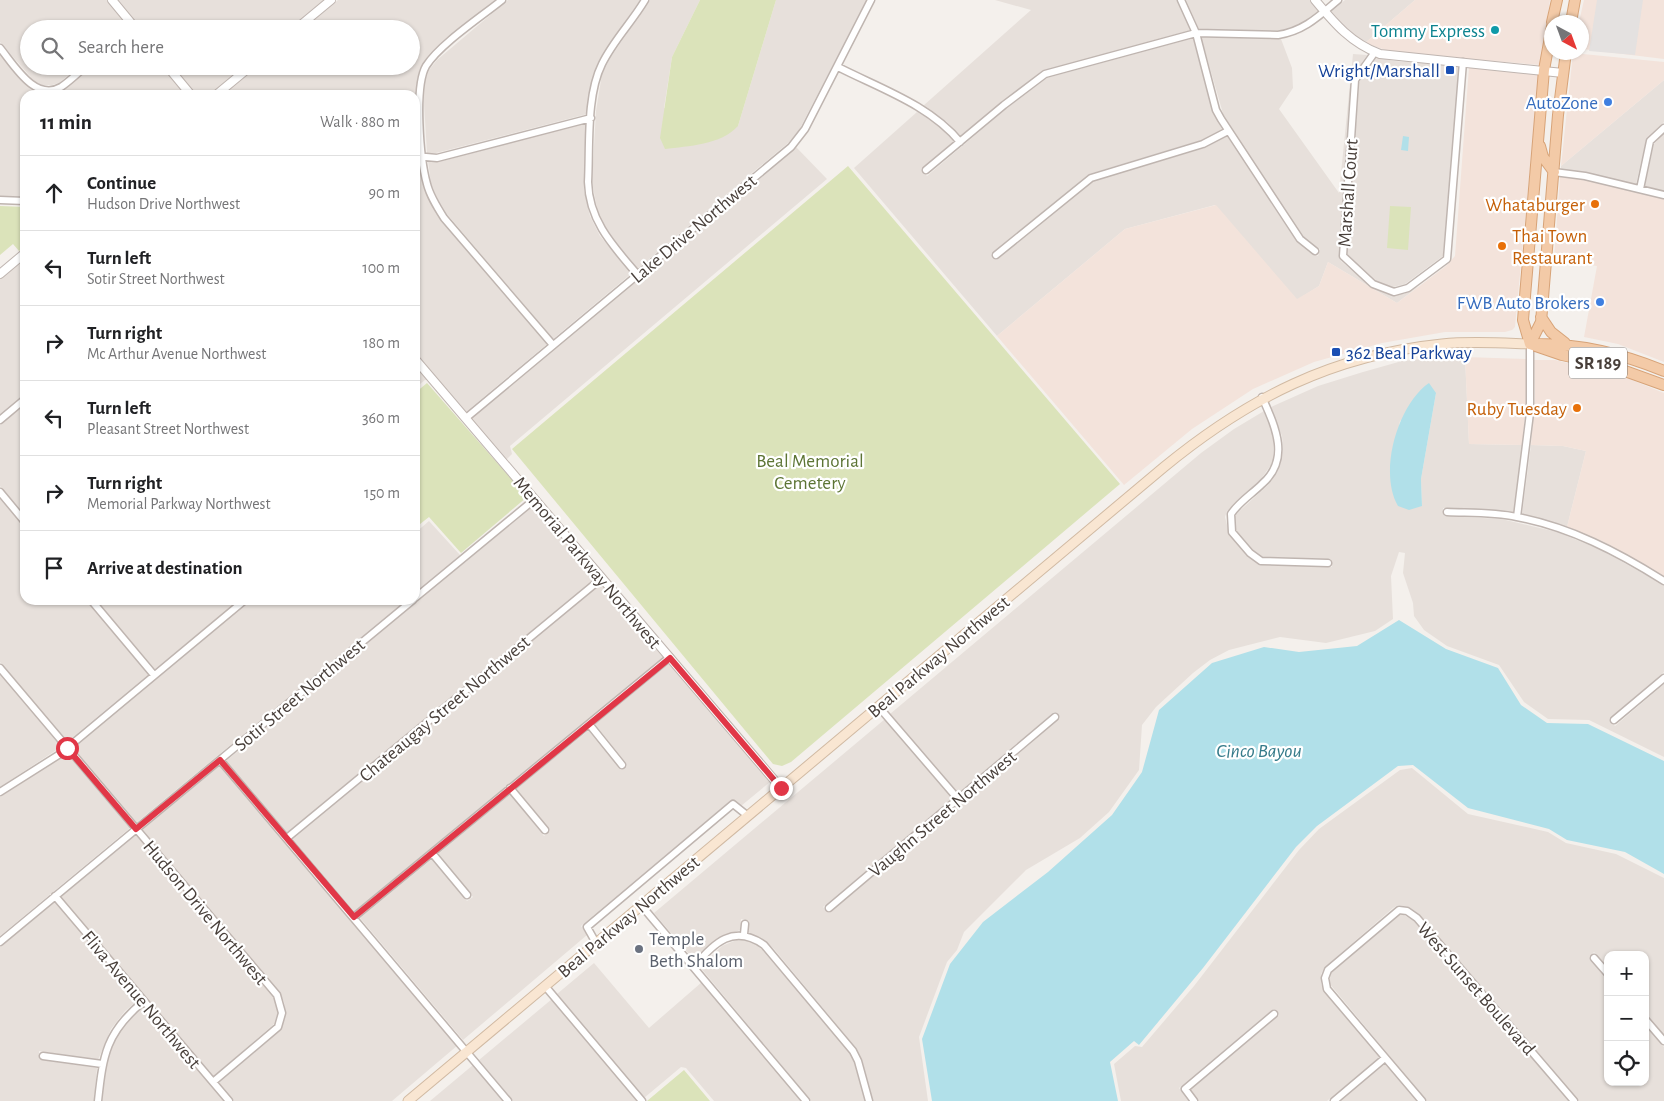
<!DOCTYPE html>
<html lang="en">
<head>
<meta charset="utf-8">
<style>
  body { margin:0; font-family:"Alegreya Sans",sans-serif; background:#f6f6f6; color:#202124 }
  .controls { position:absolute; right:15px; bottom:15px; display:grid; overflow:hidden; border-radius:10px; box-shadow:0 1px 4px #0004 }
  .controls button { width:45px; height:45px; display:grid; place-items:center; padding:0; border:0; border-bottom:1px solid #e0e0e0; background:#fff; color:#202124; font:25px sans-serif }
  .compass { position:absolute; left:1544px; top:15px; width:45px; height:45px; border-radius:50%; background:#fff; box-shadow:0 1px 4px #0004; rotate:139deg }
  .stop { position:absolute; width:15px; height:15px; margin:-11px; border:4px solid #e13747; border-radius:50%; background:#fff }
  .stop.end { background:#e13747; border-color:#fff; box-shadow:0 1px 5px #0008 }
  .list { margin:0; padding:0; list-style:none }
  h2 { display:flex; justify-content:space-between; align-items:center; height:65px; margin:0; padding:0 20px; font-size:21px }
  h2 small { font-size:16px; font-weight:400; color:#757577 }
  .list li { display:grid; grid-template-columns:32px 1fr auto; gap:15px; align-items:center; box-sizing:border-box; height:75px; padding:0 20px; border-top:1px solid #e0e0e0 }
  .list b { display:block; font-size:19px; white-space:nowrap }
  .list p { margin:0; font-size:16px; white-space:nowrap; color:#757577 }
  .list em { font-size:16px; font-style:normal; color:#757577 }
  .icon { flex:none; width:28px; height:28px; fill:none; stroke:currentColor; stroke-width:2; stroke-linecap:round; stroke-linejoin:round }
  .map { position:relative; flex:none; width:1664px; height:1101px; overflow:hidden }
  .search { position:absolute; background:#fff; box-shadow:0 1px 4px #0004; left:20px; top:20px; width:400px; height:55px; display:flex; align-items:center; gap:12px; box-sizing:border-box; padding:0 18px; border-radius:28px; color:#757577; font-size:19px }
  .panel { position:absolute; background:#fff; box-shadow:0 1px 4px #0004; left:20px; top:90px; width:400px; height:515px; border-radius:15px }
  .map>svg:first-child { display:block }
  .residential { fill:#e7e0db; fill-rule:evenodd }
  .commercial { fill:#f3e3db }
  .green { fill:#dbe3ba }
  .parking { fill:#e4e1e0 }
  .water { fill:#b1e0e9 }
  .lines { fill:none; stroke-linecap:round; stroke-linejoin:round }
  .minor-casing { stroke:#bfb5b0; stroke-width:9 }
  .tertiary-casing { stroke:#bfb5b0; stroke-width:10 }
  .secondary-casing { stroke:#d1baa3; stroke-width:11 }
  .primary-casing { stroke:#d7a378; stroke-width:12 }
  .minor { stroke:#fff; stroke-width:6 }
  .tertiary { stroke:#fff; stroke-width:8 }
  .secondary { stroke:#f9e6d2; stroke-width:9 }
  .primary { stroke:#f3caa7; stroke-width:10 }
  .route { stroke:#e13747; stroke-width:6 }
  .culture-dot { fill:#0f9aa8; stroke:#fff; stroke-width:2 }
  .transit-dot { fill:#1a4fb4; stroke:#fff; stroke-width:2 }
  .shop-dot { fill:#3f7fe0; stroke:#fff; stroke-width:2 }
  .food-dot { fill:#e8710a; stroke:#fff; stroke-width:2 }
  .worship-dot { fill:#6b7280; stroke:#fff; stroke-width:2 }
  .labels { text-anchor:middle; stroke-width:4.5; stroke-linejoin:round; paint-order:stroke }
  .shield { fill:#fff; stroke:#7f7975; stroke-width:1 }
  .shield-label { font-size:18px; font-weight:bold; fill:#483f3a }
  .culture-label { font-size:19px; fill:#0d838f; stroke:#fff; text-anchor:end }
  .transit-label { font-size:19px; fill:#164399; stroke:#fff; text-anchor:end }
  .shop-label { font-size:19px; fill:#366cbe; stroke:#fff; text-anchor:end }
  .street-label { font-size:19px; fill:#483f3a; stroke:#fff }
  .food-label { font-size:19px; fill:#c56008; stroke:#fff; text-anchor:end }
  .park-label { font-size:19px; fill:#5c7434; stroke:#fff }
  .worship-label { font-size:19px; fill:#5b616d; stroke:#fff; text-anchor:start }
  .water-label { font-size:20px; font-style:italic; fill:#367b8a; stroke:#fff }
</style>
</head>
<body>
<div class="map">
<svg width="1664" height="1101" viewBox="0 0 1664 1101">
  <rect width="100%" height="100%" fill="#f4f0ec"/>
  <path class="residential" d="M0 0H107L129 26 125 29H29V66H79L59 83 52 85H41L34 81 0 42Z
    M117 0H324L289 29H141Z
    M338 0H495L426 59 419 71 415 95H223L258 66H411V29H303Z
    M508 0H640L598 62 591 84 587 114 436 153H427L423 86 429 70 437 60Z
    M650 0H700L672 57 664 108 738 126 776 0H867L798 132 788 143 637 269 610 237 599 219 592 182 596 111 602 74 610 58Z
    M995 0H1177L1191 30 1043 71 960 136 947 122 923 106 1031 10Z
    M1186 0H1310L1320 11 1304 23 1278 31 1199 29Z
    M1345 0H1415L1365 43 1346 30 1331 12Z
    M1201 37 1281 39 1292 68 1293 88 1279 109 1339 193 1353 54 1367 55 1351 79 1339 255 1341 261 1371 287 1387 294H1404L1419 286 1397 303 1328 262 1319 286 1297 300 1215 205 1125 229 997 336 854 168 917 112 935 122 954 141 921 169 927 176 1007 108 1047 78 1193 38 1212 110 1222 129 1202 140 1089 174 991 254 996 260 1093 181 1205 148 1227 136 1297 242 1309 252 1318 256 1320 249 1308 242 1303 237 1224 117Z
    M0 54 30 88 38 93 47 94 63 90 93 66H162L186 95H25V197L0 196Z
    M1377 57 1394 61 1459 66 1443 256 1405 284 1393 287 1375 281 1347 256 1359 82Z
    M172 66H244L209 95H196Z
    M1664 80V122L1646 140 1636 184 1561 169V166Z
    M587 123 584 191 590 216 600 236 632 273 553 339 441 207 431 184 428 161 438 162Z
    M1664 133V191L1645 186 1654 144Z
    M796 147 827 179 510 446 512 454 506 460 471 419Z
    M415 160H419L423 185 435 211 547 344 466 412 415 353Z
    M25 259V393L0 414V279Z
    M1445 357H1465L1469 444 1522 445 1514 512 1443 508 1444 516 1501 519 1557 532 1599 549 1664 585V672L1609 719 1615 726 1664 684V757L1589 720 1548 719 1524 702 1499 665 1447 646 1424 630 1414 616 1413 603 1403 573 1405 553 1399 552 1391 576 1393 619 1375 631 1326 643 1280 637 1229 650 1210 660 1193 673 1156 707 1142 725 1139 770 1109 812 1080 838 1026 870 964 932 957 950 947 962 919 1037 928 1101H873L862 1060 856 1048 774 949 765 941 748 932 749 921 741 919 740 930 718 939 694 960 654 913 885 719 953 798 823 907 829 913 1060 718 1054 712 958 793 890 714 1201 453 1234 429 1264 411 1274 436 1273 462 1261 479 1227 511 1225 517 1229 533 1247 556 1261 565 1332 567 1331 559 1262 557 1252 551 1236 530 1234 516 1268 485 1280 465 1283 447 1282 436 1271 407 1318 386 1363 372 1402 361ZM1436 393 1421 479 1422 506 1390 474 1400 421Z
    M415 364 429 380H425L415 388Z
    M25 405V510L22 512 0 486V425Z
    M1531 445 1563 446 1586 451 1567 527 1522 514Z
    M0 498 25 528V600H86L149 674 67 742 0 662Z
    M534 505 596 577 287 833 226 761Z
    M429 521 460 555 415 592V533Z
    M601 583 664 657 354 912 293 839Z
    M96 600H239L155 669Z
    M252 600H406L136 823 73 749Z
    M669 663 770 782 741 806 735 801H730L581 926 587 935 463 1040 360 918 432 859 467 901 473 897 438 854 510 794 544 836 550 831 516 789 589 730 621 770 627 766 594 725Z
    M0 674 61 747 0 787Z
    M67 754 130 828 0 936V797Z
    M220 765 458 1045 392 1101H234L219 1083 281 1030 286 1014 284 1002 280 993 142 830Z
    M1412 768 1468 814 1548 832 1566 843 1616 854 1664 878V1035L1645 1013V955H1608V968L1594 952 1589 957 1608 980V1082H1645V1025L1664 1047V1101H1579L1420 915 1409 907 1398 905 1393 908 1348 947 1325 967 1321 974V984L1325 992 1380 1057 1327 1101H1198L1190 1090 1279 1015 1274 1009 1179 1088 1189 1101H1121L1114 1064 1135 1046 1142 1047 1194 986 1299 850 1319 829 1400 770Z
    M136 835 273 997 277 1004 278 1012 274 1024 213 1077 61 897Z
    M55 902 138 1000 125 1011 111 1029 98 1060 39 1051V1059L97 1068 94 1101H0V947Z
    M1402 914 1414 921 1569 1101H1427L1329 983 1331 973 1398 915Z
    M739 939 754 943 768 955 850 1053 854 1062 865 1101H811L700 967 722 946Z
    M594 963 649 1028 702 982 801 1101H714L686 1068 681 1067 644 1098 557 994Z
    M552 999 637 1101H513L479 1060Z
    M144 1007 224 1101H102L106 1061 110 1051 122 1027Z
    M1385 1064 1417 1101H1340L1344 1097Z
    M473 1065 503 1101H430Z"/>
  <path class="commercial" d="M1415 0H1550L1540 65 1394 53 1365 43Z
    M1584 0H1664V59L1582 49V22H1579Z
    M1573 53 1664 62V80L1561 166Z
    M1469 67 1539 73 1515 327 1512 330 1505 332H1445L1382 343 1314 362 1253 389 1192 429 1124 485 997 336 1125 229 1216 205 1297 299 1319 286 1328 262 1397 303 1446 266 1455 256Z
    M1560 177 1585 180 1664 199V362L1618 344 1584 337 1597 266 1554 260Z
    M1465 357 1526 359 1527 396 1522 445 1469 444Z
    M1534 360H1555L1627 378 1664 393V576L1602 541 1567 527 1586 451 1563 446 1531 445 1535 398Z"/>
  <path class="green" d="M700 0H776L738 126C721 145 688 146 665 149L660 138 672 57Z
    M848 166 1120 484 791 762 782 766 773 764 512 449Z
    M0 206 25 207V246L19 251 13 244 0 255Z
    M1390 206 1411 207 1408 250 1387 248Z
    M427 383 527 497 461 553 429 517 415 528V393Z
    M684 1070 710 1101H647Z"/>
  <path class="parking" d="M1597 0H1643L1635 55 1589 51Z"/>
  <path class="water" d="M1403 136 1409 137 1408 151 1401 150Z
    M1429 383 1436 393 1421 479 1422 506 1409 510 1398 506C1378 472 1398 404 1429 383Z
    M1399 620 1446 649 1498 668 1521 705 1547 723 1588 724 1664 761V874L1625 852 1567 840 1549 829 1468 808 1413 765 1398 766 1317 826 1296 847 1203 968 1139 1045 1134 1041 1110 1062 1118 1101H932L922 1039 950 964 983 922 1048 872 1112 815 1142 772 1159 710 1212 663 1264 647 1299 652 1357 646Z"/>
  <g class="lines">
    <g class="minor-casing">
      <path id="minor" d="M502 0C481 17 440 44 426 66 414 87 420 159 427 184 430 196 437 207 444 218L553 345
        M1181 0 1196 33 1216 110 1221 119 1300 239 1315 251
        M0 48C14 65 35 102 61 87 70 81 78 73 86 66
        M1375 52 1355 80 1343 256 1373 284 1394 292 1408 288 1447 259 1463 62
        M838 67C879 88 930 105 960 142
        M415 156 437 158 591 118
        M926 170 1004 105 1045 74 1196 33 1278 35C1304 31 1319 16 1338 0
        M1554 172 1585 176 1664 195
        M1640 189 1650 141 1664 128
        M0 200 25 201
        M996 255 1091 178 1203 144 1228 131
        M637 274C613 246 589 221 588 182 590 146 586 96 602 64 613 41 632 22 645 0
        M1262 397C1275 426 1291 459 1262 484 1252 494 1239 502 1231 514L1232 532 1250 553 1261 561 1328 563
        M466 418 791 147 805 129 871 0
        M0 420 25 399
        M0 492 25 522
        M1447 512C1470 513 1494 512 1517 517 1570 527 1618 552 1664 581
        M1517 517 1530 413V344
        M415 598 535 499
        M91 600 154 675
        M0 668 277 995 282 1013 278 1027 213 1082
        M878 706 958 799
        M1614 720 1664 678
        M589 724 622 765
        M220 760 508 1101
        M510 788 545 830
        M0 792 60 754 245 600
        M287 838 602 578
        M432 853 467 895
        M55 896 229 1101
        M641 905 806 1101
        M829 908 1055 717
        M354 917 670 657
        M744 934 745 924
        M0 942 413 600
        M596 943 587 927 733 804 748 816
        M1594 958 1608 974
        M694 967C714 942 734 924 764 945L853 1051 858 1061 869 1101
        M545 986 642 1101
        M1645 1019 1664 1041
        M43 1056 102 1064
        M98 1101C103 1055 106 1032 144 1001
        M1194 1101 1185 1089 1274 1014
        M1334 1101 1385 1058
        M1422 1101 1327 989 1325 978 1328 970 1399 910 1407 911 1417 918 1574 1101"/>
    </g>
    <g class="tertiary-casing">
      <path id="tertiary" d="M112 0 136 29
        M1315 0C1335 24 1351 43 1380 54L1563 73
        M296 29 331 0
        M167 66 191 95
        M216 95 251 66
        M0 274 25 253
        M415 359 781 788"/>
    </g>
    <g class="secondary-casing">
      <path id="secondary" d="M408 1101 1164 467C1248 398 1333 355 1442 344 1471 341 1501 343 1530 344"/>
    </g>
    <g class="primary-casing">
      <path id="primary" d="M1552 22 1557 0
        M1571 22 1575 0
        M1540 146 1543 157 1554 172
        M1541 317 1551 332 1565 343
        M1530 344 1523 320 1544 70 1552 26
        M1530 344 1541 322 1558 115 1566 52
        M1530 344 1562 355 1611 366 1664 385
        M1539 344C1583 344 1623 354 1664 371"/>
    </g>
    <use href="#minor" class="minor"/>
    <use href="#tertiary" class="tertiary"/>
    <use href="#secondary" class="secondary"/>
    <use href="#primary" class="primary"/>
  </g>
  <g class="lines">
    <path class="route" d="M67 748 136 829 220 760 354 917 670 658 781 788"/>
  </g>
  <circle class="culture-dot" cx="1495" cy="30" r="5"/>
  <g class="transit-dot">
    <rect x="1445" y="65" width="10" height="10" rx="2.5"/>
    <rect x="1331" y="347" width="10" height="10" rx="2.5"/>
  </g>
  <g class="shop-dot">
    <circle cx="1608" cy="102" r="5"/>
    <circle cx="1600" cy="302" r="5"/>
  </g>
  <g class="food-dot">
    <circle cx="1595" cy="204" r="5"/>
    <circle cx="1502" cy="246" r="5"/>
    <circle cx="1577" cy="408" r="5"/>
  </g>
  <circle class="worship-dot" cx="639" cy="949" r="5"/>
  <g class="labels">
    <rect class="shield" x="1569" y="347.5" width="58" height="31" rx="4"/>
    <g class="shield-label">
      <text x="1598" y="369">SR 189</text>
    </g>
    <g class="culture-label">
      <text x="1485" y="37">Tommy Express</text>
    </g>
    <g class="transit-label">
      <text x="1440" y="77">Wright/Marshall</text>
      <text x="1346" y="359" text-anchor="start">362 Beal Parkway</text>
    </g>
    <g class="shop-label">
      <text x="1598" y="109">AutoZone</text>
      <text x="1590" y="309">FWB Auto Brokers</text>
    </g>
    <g class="street-label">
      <text transform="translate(1347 193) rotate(-86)" y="7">Marshall Court</text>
      <text transform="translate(693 228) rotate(-40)" y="7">Lake Drive Northwest</text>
      <text transform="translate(588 562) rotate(50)" y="7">Memorial Parkway Northwest</text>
      <text transform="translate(938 656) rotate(-40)" y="7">Beal Parkway Northwest</text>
      <text transform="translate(299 694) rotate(-40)" y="7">Sotir Street Northwest</text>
      <text transform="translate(444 708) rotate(-40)" y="7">Chateaugay Street Northwest</text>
      <text transform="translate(942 813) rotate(-40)" y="7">Vaughn Street Northwest</text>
      <text transform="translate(206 912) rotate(50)" y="7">Hudson Drive Northwest</text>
      <text transform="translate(628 916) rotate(-40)" y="7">Beal Parkway Northwest</text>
      <text transform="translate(1477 988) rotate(49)" y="7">West Sunset Boulevard</text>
      <text transform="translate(142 999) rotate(50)" y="7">Fliva Avenue Northwest</text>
    </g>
    <g class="food-label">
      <text x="1585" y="211">Whataburger</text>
      <text x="1512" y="242" text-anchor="start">Thai Town<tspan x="1512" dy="22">Restaurant</tspan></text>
      <text x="1567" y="415">Ruby Tuesday</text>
    </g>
    <g class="park-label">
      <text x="810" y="467">Beal Memorial<tspan x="810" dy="22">Cemetery</tspan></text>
    </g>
    <g class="worship-label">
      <text x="649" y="945">Temple<tspan x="649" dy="22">Beth Shalom</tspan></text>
    </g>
    <g class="water-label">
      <text x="1259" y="757">Cinco Bayou</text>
    </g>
  </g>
</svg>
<div class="controls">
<button>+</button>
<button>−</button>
<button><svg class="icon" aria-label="locate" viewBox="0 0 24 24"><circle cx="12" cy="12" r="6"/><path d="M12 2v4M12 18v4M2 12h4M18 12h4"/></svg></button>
</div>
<svg class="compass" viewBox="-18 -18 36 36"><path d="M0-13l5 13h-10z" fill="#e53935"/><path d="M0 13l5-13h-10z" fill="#757577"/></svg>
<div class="stop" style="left:67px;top:748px"></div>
<div class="stop end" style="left:781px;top:788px"></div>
<div class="search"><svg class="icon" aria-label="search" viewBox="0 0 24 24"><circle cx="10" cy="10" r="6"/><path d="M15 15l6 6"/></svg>Search here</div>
<section class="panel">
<h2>11 min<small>Walk · 880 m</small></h2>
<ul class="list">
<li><svg class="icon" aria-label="ahead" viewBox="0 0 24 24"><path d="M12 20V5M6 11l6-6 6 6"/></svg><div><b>Continue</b><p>Hudson Drive Northwest</p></div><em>90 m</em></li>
<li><svg class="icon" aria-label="left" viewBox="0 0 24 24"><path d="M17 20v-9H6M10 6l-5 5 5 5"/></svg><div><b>Turn left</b><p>Sotir Street Northwest</p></div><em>100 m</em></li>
<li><svg class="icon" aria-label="right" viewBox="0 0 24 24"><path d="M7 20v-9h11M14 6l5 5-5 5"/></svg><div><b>Turn right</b><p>Mc Arthur Avenue Northwest</p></div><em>180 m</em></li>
<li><svg class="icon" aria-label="left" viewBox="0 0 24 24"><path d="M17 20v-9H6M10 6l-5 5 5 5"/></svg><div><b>Turn left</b><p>Pleasant Street Northwest</p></div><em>360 m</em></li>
<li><svg class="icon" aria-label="right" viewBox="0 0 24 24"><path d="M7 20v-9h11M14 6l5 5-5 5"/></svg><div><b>Turn right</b><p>Memorial Parkway Northwest</p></div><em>150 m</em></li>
<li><svg class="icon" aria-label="arrive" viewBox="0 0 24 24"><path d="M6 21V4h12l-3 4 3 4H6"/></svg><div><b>Arrive at destination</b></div></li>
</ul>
</section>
</div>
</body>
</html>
